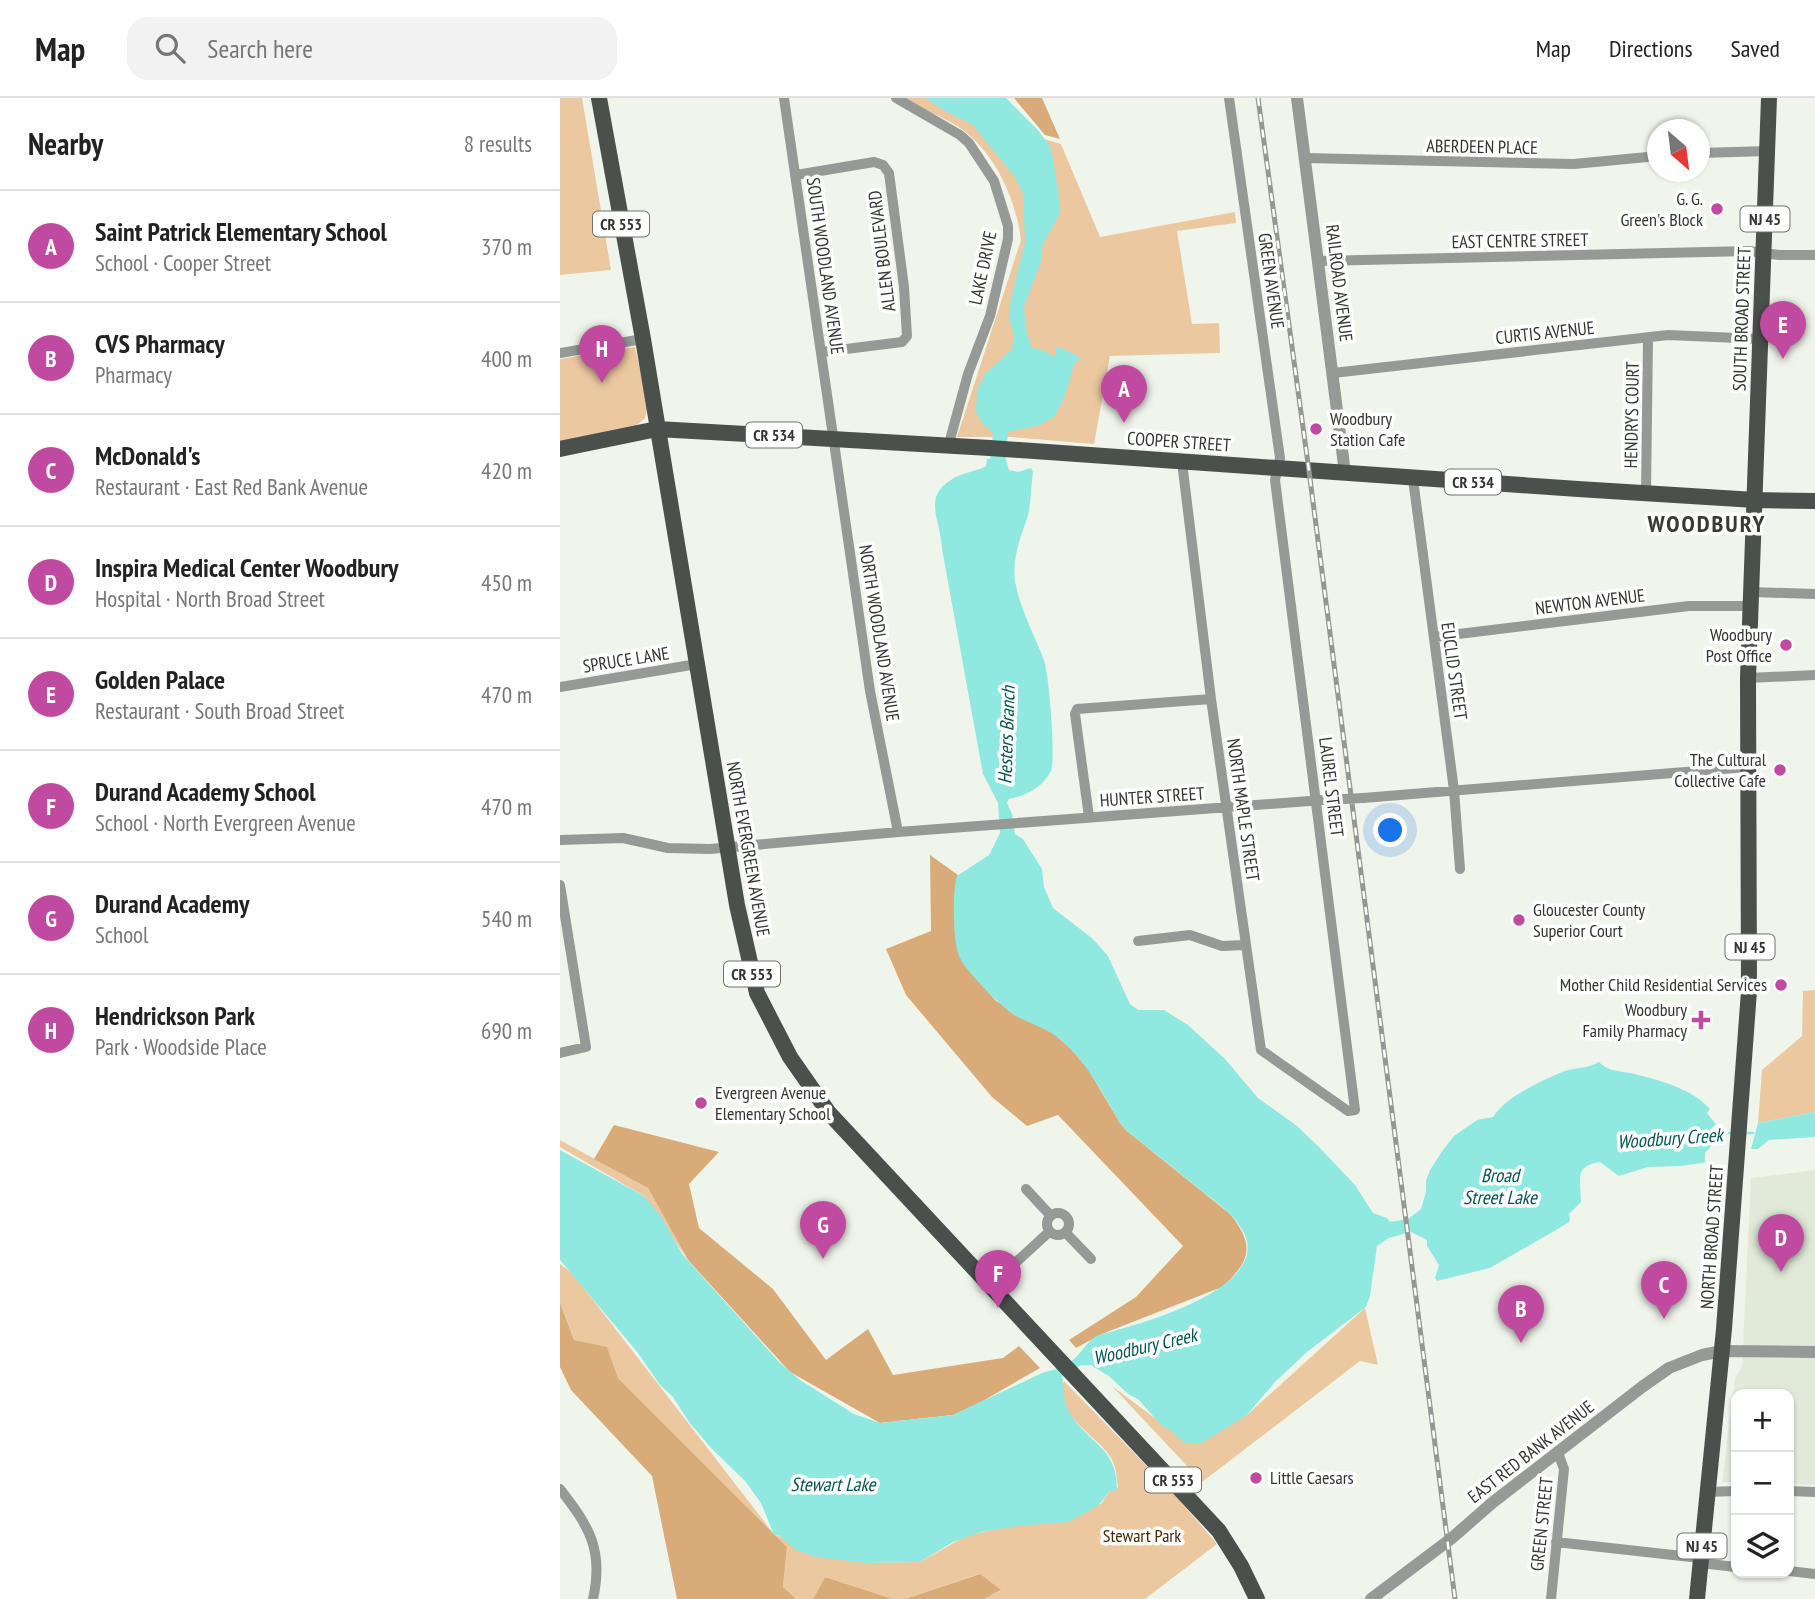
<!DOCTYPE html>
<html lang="en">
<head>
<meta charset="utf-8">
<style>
  body { margin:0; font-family:"PT Sans Narrow",sans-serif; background:#f2f2f2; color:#222 }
  .controls { position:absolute; right:21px; bottom:21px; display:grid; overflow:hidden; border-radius:14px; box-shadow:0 2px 5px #0004 }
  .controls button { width:63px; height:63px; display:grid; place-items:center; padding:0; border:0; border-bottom:2px solid #e0e0e0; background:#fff; color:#222; font:35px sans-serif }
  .compass { position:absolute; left:1087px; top:21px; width:63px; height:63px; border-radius:50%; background:#fff; box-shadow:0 2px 5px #0004; rotate:152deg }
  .you { position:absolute; left:831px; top:733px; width:24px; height:24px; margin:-18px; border:5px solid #fff; border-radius:50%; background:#1a73e8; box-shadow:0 0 0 10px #1a73e833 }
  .badge { display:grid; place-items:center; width:46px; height:46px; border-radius:50%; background:#c04aa0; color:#fff; font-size:23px; font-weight:700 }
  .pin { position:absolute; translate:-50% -58px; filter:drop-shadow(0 2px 4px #0008) }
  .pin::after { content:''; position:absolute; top:37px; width:24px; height:21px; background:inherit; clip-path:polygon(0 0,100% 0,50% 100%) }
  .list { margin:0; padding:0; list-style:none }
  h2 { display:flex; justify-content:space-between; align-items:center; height:91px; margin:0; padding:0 28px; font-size:30px }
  h2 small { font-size:23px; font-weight:400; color:#767676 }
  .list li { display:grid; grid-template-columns:46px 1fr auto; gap:21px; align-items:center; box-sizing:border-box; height:112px; padding:0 28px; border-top:2px solid #e0e0e0 }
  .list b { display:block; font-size:26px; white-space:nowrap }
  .list p { margin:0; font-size:23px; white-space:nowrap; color:#767676 }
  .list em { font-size:23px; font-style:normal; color:#767676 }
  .icon { flex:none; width:38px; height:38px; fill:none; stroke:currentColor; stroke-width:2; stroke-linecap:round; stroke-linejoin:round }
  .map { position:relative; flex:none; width:1255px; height:1501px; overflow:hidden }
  header { display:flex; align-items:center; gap:42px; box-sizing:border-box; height:98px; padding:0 35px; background:#fff; border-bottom:2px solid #e0e0e0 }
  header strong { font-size:33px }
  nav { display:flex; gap:38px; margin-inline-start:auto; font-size:24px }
  .search { width:490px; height:63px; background:#f2f2f2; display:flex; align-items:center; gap:18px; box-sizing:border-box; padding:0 24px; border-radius:21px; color:#767676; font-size:26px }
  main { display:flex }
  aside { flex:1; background:#fff }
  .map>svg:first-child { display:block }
  .built { fill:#e1ead9 }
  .green { fill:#ecc8a1 }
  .forest { fill:#d9ab78 }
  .water { fill:#90e9e1 }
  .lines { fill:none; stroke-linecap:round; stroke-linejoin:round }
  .stream { stroke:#90e9e1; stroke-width:2.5 }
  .minor { stroke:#959a97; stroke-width:10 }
  .tertiary { stroke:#959a97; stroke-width:12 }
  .primary { stroke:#4a514d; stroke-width:16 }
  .rail-casing { stroke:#949891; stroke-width:5 }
  .rail { stroke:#fff; stroke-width:2.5; stroke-dasharray:8; stroke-linecap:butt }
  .minor-bridge { stroke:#959a97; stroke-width:10 }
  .poi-dot { fill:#c04aa0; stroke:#fff; stroke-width:2.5 }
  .labels { text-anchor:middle; stroke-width:7; stroke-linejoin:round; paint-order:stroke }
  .shield { fill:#fff; stroke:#70726f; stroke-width:2 }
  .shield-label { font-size:16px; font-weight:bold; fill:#333531 }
  .street-label { font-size:18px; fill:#333531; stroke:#fff }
  .poi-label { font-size:18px; fill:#333531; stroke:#fff; text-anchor:end }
  .park-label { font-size:18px; fill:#482a00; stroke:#fff }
  .water-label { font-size:19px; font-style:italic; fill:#015550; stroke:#fff }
  .district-label { font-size:24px; font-weight:bold; letter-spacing:2px; fill:#373b33; stroke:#fff }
</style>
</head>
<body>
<header>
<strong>Map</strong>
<div class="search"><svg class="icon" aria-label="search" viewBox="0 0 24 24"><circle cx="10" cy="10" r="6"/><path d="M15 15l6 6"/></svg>Search here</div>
<nav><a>Map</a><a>Directions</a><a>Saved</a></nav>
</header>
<main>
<aside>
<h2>Nearby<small>8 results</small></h2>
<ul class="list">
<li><span class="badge">A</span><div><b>Saint Patrick Elementary School</b><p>School · Cooper Street</p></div><em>370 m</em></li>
<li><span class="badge">B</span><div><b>CVS Pharmacy</b><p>Pharmacy</p></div><em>400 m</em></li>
<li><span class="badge">C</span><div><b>McDonald's</b><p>Restaurant · East Red Bank Avenue</p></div><em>420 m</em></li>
<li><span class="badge">D</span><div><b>Inspira Medical Center Woodbury</b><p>Hospital · North Broad Street</p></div><em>450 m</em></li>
<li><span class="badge">E</span><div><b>Golden Palace</b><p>Restaurant · South Broad Street</p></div><em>470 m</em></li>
<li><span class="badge">F</span><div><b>Durand Academy School</b><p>School · North Evergreen Avenue</p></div><em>470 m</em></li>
<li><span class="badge">G</span><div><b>Durand Academy</b><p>School</p></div><em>540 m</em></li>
<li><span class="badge">H</span><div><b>Hendrickson Park</b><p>Park · Woodside Place</p></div><em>690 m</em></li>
</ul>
</aside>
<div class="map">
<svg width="1255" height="1501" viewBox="0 0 1255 1501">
  <rect width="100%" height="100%" fill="#f0f5eb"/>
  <path class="built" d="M1255 1072V1387L1229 1386V1296H1176V1384H1162L1175 1280 1182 1268 1191 1080Z"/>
  <path class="green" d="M0 0H22L51 172 0 177Z
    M339 0H446L484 41 501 46 540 139 675 114 676 125 617 133 632 226 659 225 660 255 550 258 534 346 451 339H397L461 142C456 102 436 57 403 32 386 19 358 10 339 0Z
    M75 249 88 309 85 320 76 328 0 347V261Z
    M1255 892V1014L1198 1025 1202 972 1242 938 1243 893Z
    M0 1042 88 1090 128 1162 84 1098 0 1049Z
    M0 1166 13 1176 213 1435 58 1280 47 1250 14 1242 0 1205Z
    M805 1210 818 1267 800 1263 642 1384 552 1288 628 1345 687 1317Z
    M504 1283 615 1397 657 1446 585 1501H424L440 1493 419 1476 345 1501H333L265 1479 253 1501H235L223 1489 227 1449 215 1437 307 1465 360 1464 406 1438 541 1406 549 1394 558 1389C556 1377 557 1368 549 1357 533 1334 494 1318 504 1283Z"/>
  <path class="forest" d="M454 0H482L500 41 485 37Z
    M370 757 398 777 395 800 397 845 402 863 436 903 494 936 511 951 528 971 560 1025 567 1033 670 1116C695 1147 691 1163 662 1189L542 1236 516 1250 509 1242 576 1199 623 1148 498 1017 467 1028 432 999 346 897 326 851 371 833Z
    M54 1027 159 1054 129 1086 139 1130 213 1191 266 1262 308 1231 333 1277 443 1260 459 1248 480 1270 421 1304 393 1317 320 1325 230 1274 128 1162 88 1090 34 1061Z
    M0 1205 14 1242 47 1249 58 1280 227 1449 223 1489 236 1501H117L92 1378 11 1292 0 1269Z
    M420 1476 441 1492 424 1501H345Z
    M265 1479 333 1501H253Z"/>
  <path class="water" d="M365 0H446L478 32 491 50 498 91 500 115 482 148 481 163 464 209 466 232 472 250 486 253 493 259 496 257V250L499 249 518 258 520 262 515 264 504 300 495 318 480 327 448 334 446 362 449 372 458 374 471 370 473 374C471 387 471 409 467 421 460 440 452 461 455 483 460 511 474 536 484 562 489 576 496 662 491 673 482 690 467 697 449 701L447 705 452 716 455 736 463 741 482 771 484 789 493 810 533 841 548 858 570 906 578 912H604L628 927 665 961 698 1000 737 1028 760 1050 795 1087 813 1115 827 1120 830 1124 848 1121 861 1111 866 1094V1083L870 1072 883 1052 894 1038 917 1022 933 1019C947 998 979 984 1002 974 1015 969 1027 971 1039 964 1048 974 1063 973 1075 976 1099 982 1133 991 1150 1011L1147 1015 1156 1026 1146 1036 1154 1045 1145 1055V1064L1142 1065 1121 1068 1088 1069 1059 1078 1040 1064C1013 1068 1021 1083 1021 1104L1009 1116 1010 1122 1008 1125 930 1170 877 1183 875 1180 879 1167 867 1148V1142L851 1134 829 1140 817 1148 810 1198 806 1209 747 1254 715 1284 687 1317 642 1345H627L620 1342 613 1334 600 1326 578 1301 568 1296 550 1279 531 1267H521L502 1279C506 1291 501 1301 510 1315 529 1347 557 1348 557 1391L549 1394 538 1408 508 1424 460 1428 421 1434 393 1444 360 1464 307 1465 256 1459 236 1452 220 1438 214 1437 201 1405 185 1383 152 1351 129 1324 113 1299 100 1287 78 1255 0 1162V1052L84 1098 100 1117 123 1157 219 1264 240 1282 294 1316 320 1325 393 1317 482 1275C494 1271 506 1270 515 1260 524 1252 529 1239 542 1236 578 1227 711 1191 684 1135 675 1116 654 1103 638 1090 615 1071 591 1052 567 1033L560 1025C543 996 528 965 501 942 487 930 470 926 454 917 440 907 406 874 399 858 393 844 392 794 397 778L429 757 440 735 438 705 423 676 382 451C381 421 360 397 396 379 406 374 417 373 426 368L427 361H430L433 335 422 325 416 314 417 292 425 276 452 251 454 238 449 220 450 206 465 143 463 96 455 79 413 27 385 13Z
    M1255 1014V1039L1209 1042 1198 1051H1191L1198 1025Z"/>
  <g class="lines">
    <path class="stream" d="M1184 1035H1193
      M1142 1036 1174 1035"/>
    <path class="minor" d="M224 0 310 593 338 734
      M336 0 400 37 409 45 434 83 448 128V141L430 218 408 276 391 338 390 349
      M1140 55 1208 53
      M745 60 1014 66 1098 58
      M236 77 314 64 323 67 329 75 344 189 347 238 342 244 262 254
      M759 163 1189 153 1219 157H1255
      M0 255 83 241
      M773 275 1108 237 1201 241
      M622 364 651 601 701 952 788 1013 795 1012 715 382 720 360 669 0
      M853 381 894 692 900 771
      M1086 395 1088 240
      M1191 494 1255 496
      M874 539 1129 508H1190
      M1188 580 1255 577
      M0 589 137 566
      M803 700 1187 669
      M529 719 515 616 517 611 651 601
      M0 742 63 740 108 750 150 751 338 734 763 702
      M0 787 26 949 0 955
      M578 843 630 837 662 848 686 847
      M466 1091 491 1118
      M487 1126a11 11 0 1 1 22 0a11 11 0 1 1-22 0Z
      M506 1135 531 1161
      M430 1188 489 1134
      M0 1391C29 1428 44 1452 33 1501
      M1229 1393 1255 1394
      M1147 1394 1176 1393
      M996 1444 1140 1460
      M1140 1465 1176 1469
      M1229 1473 1255 1476
      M991 1501 1004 1371 998 1355"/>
    <path class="tertiary" d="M737 0 785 375
      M811 1501 892 1440 932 1405 1082 1289 1109 1270 1142 1257 1162 1253 1255 1254"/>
    <path class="primary" d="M39 0 83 241 177 807 197 895 230 959 269 1015 659 1433 681 1468 697 1501
      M0 351 97 331 430 350 1018 391 1195 402 1255 403
      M1137 1501 1164 1231 1189 893 1188 580 1209 0"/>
    <g class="rail-casing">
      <path id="rail" d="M698 0 749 373 895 1501"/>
    </g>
    <use href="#rail" class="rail"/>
    <path class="minor-bridge" d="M765 702 803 700"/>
  </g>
  <g class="poi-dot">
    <circle cx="1157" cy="111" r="7"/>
    <circle cx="756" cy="331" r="7"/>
    <circle cx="1226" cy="547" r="7"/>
    <circle cx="1220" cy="672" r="7"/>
    <circle cx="959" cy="822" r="7"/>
    <circle cx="1221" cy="887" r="7"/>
    <path d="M1137.5 911.5h7v7h7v7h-7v7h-7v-7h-7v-7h7z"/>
    <circle cx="141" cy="1005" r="7"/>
    <circle cx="696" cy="1380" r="7"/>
  </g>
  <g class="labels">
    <g class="shield">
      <rect x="1180.5" y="108.5" width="49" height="25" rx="5"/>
      <rect x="33" y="113.5" width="56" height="25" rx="5"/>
      <rect x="186" y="324.5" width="56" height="25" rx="5"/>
      <rect x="885" y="371.5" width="56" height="25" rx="5"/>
      <rect x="1165.5" y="836.5" width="49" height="25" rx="5"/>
      <rect x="164" y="863.5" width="56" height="25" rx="5"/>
      <rect x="585" y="1369.5" width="56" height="25" rx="5"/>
      <rect x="1117.5" y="1435.5" width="49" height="25" rx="5"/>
    </g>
    <g class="shield-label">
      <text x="1205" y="127">NJ 45</text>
      <text x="61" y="132">CR 553</text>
      <text x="214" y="343">CR 534</text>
      <text x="913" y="390">CR 534</text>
      <text x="1190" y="855">NJ 45</text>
      <text x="192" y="882">CR 553</text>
      <text x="613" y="1388">CR 553</text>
      <text x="1142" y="1454">NJ 45</text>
    </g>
    <g class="street-label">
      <text transform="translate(922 49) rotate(1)" y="6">ABERDEEN PLACE</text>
      <text transform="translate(960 143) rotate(-1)" y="6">EAST CENTRE STREET</text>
      <text transform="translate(322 153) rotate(-97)" y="6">ALLEN BOULEVARD</text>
      <text transform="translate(265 168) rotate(82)" y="6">SOUTH WOODLAND AVENUE</text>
      <text transform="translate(423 170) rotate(-78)" y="6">LAKE DRIVE</text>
      <text transform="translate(711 183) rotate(82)" y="6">GREEN AVENUE</text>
      <text transform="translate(779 185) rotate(83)" y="6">RAILROAD AVENUE</text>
      <text transform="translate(1182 221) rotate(-88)" y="6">SOUTH BROAD STREET</text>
      <text transform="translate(985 235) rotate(-6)" y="6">CURTIS AVENUE</text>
      <text transform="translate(1072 317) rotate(-89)" y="6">HENDRYS COURT</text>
      <text transform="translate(619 344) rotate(4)" y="6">COOPER STREET</text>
      <text transform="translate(1030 504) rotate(-7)" y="6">NEWTON AVENUE</text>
      <text transform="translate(319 535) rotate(81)" y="6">NORTH WOODLAND AVENUE</text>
      <text transform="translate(66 562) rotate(-9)" y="6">SPRUCE LANE</text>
      <text transform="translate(894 573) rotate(82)" y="6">EUCLID STREET</text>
      <text transform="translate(771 689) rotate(83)" y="6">LAUREL STREET</text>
      <text transform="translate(592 699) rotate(-4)" y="6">HUNTER STREET</text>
      <text transform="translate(683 712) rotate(82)" y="6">NORTH MAPLE STREET</text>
      <text transform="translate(188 751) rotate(80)" y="6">NORTH EVERGREEN AVENUE</text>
      <text transform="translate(1152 1139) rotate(-86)" y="6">NORTH BROAD STREET</text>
      <text transform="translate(971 1354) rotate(-38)" y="6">EAST RED BANK AVENUE</text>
      <text transform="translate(982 1426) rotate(-84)" y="6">GREEN STREET</text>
    </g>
    <g class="poi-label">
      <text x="1143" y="107">G. G.<tspan x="1143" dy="21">Green's Block</tspan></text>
      <text x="770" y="327" text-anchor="start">Woodbury<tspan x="770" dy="21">Station Cafe</tspan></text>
      <text x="1212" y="543">Woodbury<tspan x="1212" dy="21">Post Office</tspan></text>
      <text x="1206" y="668">The Cultural<tspan x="1206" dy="21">Collective Cafe</tspan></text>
      <text x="973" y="818" text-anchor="start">Gloucester County<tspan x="973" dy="21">Superior Court</tspan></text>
      <text x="1207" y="893">Mother Child Residential Services</text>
      <text x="1127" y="918">Woodbury<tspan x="1127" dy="21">Family Pharmacy</tspan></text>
      <text x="155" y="1001" text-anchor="start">Evergreen Avenue<tspan x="155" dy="21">Elementary School</tspan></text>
      <text x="710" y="1386" text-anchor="start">Little Caesars</text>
    </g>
    <g class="park-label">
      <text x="582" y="1444">Stewart Park</text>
    </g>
    <g class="water-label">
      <text transform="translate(446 637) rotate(-88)" y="7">Hesters Branch</text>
      <text transform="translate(1110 1040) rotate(-4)" y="7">Woodbury Creek</text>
      <text x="940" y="1084">Broad<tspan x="940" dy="22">Street Lake</tspan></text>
      <text transform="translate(585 1248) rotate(-13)" y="7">Woodbury Creek</text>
      <text x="273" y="1393">Stewart Lake</text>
    </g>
    <g class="district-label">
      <text x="1147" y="434">WOODBURY</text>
    </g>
  </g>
</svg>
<div class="controls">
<button>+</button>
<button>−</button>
<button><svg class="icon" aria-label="layers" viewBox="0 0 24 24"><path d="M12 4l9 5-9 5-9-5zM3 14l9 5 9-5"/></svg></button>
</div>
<svg class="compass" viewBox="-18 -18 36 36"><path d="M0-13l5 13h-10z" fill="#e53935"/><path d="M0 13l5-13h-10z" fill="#767676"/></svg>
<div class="you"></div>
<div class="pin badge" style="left:564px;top:325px">A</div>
<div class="pin badge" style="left:961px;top:1245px">B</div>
<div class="pin badge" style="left:1104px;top:1221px">C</div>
<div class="pin badge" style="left:1221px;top:1174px">D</div>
<div class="pin badge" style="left:1223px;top:261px">E</div>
<div class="pin badge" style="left:438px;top:1210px">F</div>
<div class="pin badge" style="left:263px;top:1161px">G</div>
<div class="pin badge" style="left:42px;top:285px">H</div>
</div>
</main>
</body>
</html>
